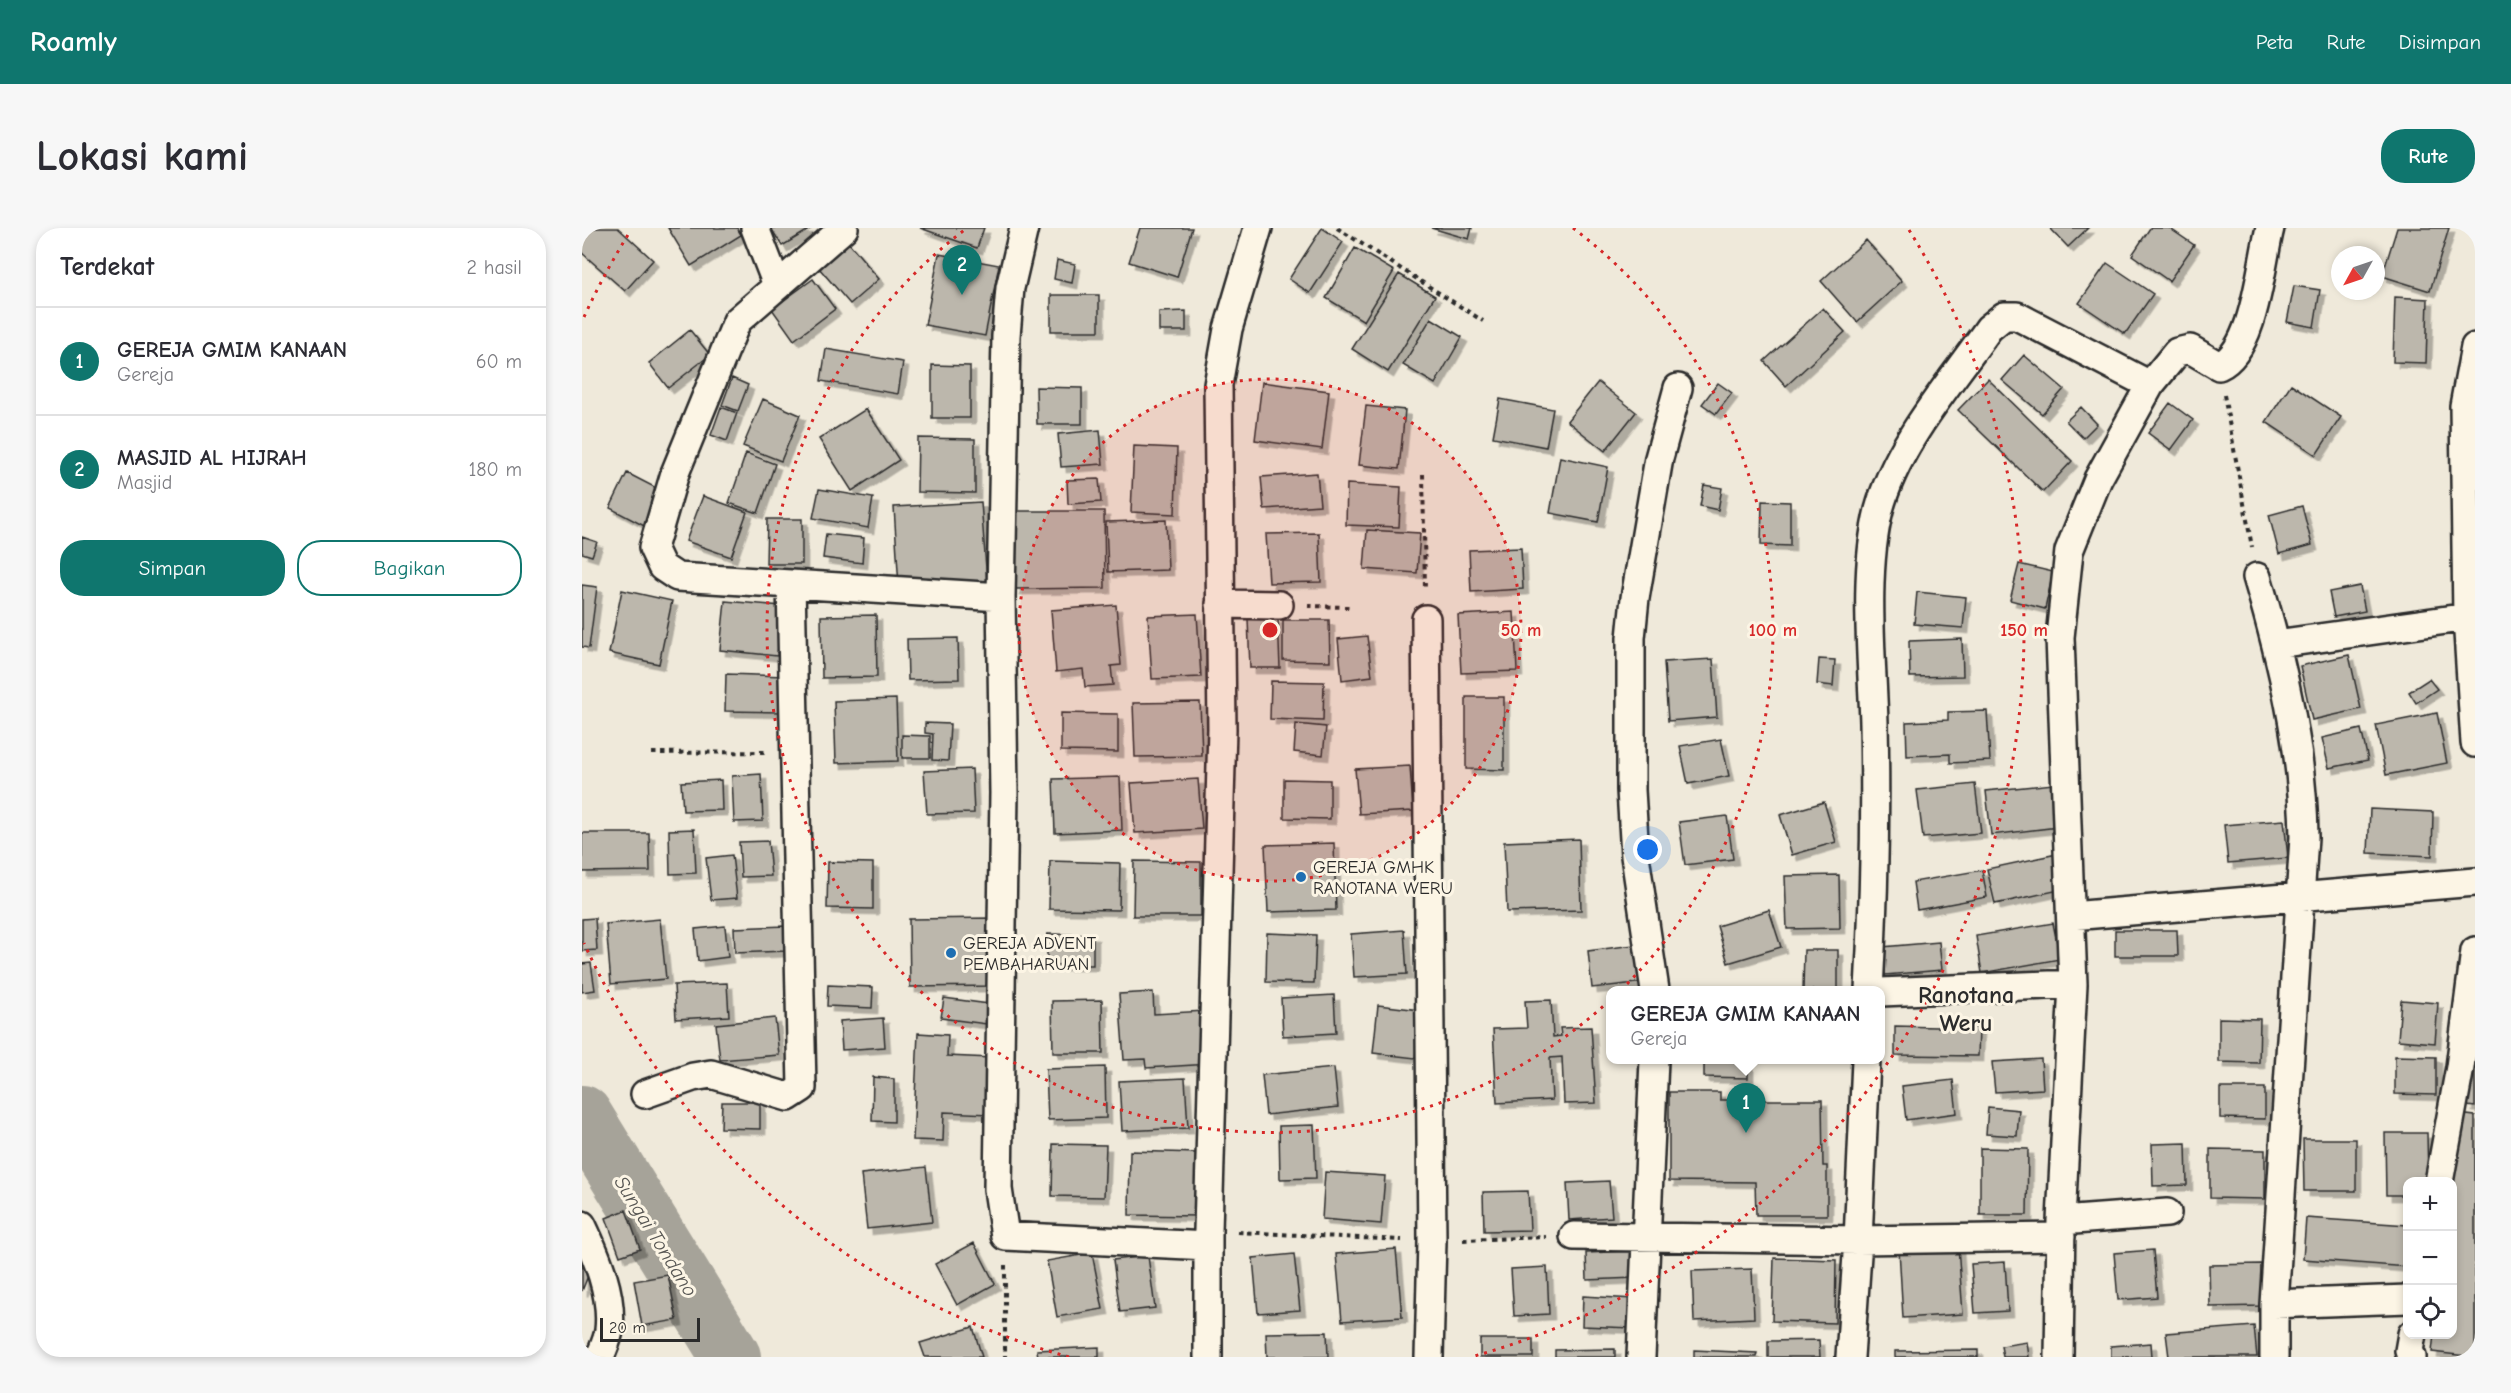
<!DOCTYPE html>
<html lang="id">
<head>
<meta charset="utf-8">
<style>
  body { margin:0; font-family:"Comic Neue",sans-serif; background:#f7f7f7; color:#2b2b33 }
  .controls { position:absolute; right:18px; bottom:18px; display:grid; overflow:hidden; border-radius:12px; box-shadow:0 3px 9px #0003 }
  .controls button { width:54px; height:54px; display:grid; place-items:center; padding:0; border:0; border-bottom:2px solid #e1e1e2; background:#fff; color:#2b2b33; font:30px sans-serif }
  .compass { position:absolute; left:1749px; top:18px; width:54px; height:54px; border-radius:50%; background:#fff; box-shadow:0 3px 9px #0003; rotate:230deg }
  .scale { position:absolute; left:18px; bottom:15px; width:100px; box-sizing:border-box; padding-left:6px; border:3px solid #2b2b2b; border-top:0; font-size:16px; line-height:21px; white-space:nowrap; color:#2b2b2b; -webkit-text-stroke:4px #fcf5e5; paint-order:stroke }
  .you { position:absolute; left:1066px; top:622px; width:21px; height:21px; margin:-15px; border:4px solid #fff; border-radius:50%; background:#1a73e8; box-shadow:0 0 0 9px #1a73e833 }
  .badge { display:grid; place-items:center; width:39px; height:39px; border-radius:50%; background:#0f766e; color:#fff; font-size:20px; font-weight:700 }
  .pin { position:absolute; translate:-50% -50px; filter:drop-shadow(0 2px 3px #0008) }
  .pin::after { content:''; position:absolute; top:32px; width:21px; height:18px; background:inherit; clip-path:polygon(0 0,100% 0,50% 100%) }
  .popup { position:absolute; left:1024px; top:758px; width:279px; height:78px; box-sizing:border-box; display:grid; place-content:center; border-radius:12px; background:#fff; filter:drop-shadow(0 2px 4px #0005); font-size:20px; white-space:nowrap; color:#7c7c81 }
  .popup b { font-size:22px; color:#2b2b33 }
  .popup::after { content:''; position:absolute; left:50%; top:100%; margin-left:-12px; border:12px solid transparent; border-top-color:#fff }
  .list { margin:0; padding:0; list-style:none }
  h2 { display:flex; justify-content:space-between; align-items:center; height:78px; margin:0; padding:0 24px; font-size:26px }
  h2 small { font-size:20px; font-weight:400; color:#7c7c81 }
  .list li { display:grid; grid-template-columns:39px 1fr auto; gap:18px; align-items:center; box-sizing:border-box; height:108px; padding:0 24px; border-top:2px solid #e1e1e2 }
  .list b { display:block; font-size:22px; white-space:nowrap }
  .list p { margin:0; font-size:20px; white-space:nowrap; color:#7c7c81 }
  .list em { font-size:20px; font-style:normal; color:#7c7c81 }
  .actions { display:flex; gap:12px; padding:18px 24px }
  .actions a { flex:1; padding:14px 0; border:2px solid #0f766e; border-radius:24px; text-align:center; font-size:21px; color:#0f766e }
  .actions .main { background:#0f766e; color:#fff }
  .icon { flex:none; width:33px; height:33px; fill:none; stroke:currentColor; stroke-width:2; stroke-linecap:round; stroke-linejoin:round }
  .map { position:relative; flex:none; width:1893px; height:1129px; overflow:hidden; border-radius:24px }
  header { display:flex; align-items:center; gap:36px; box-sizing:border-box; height:84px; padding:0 30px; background:#0f766e; color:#fff }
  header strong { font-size:28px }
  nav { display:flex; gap:33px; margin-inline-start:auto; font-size:21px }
  .intro { display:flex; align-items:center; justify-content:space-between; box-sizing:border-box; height:144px; padding:0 36px }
  h1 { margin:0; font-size:42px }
  .button { padding:15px 27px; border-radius:24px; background:#0f766e; color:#fff; font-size:21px; font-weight:700 }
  main { display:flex; gap:36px; padding:0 36px }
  aside { flex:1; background:#fff; border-radius:24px; box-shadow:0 3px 9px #0003 }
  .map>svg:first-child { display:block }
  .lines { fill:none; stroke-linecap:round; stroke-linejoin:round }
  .river { stroke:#a6a399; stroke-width:60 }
  .building { fill:#bcb7ac; stroke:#2b2b2b; stroke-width:1.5; filter:url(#shadow) }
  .minor-casing { stroke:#2b2b2b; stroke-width:32 }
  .path { stroke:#2b2b2b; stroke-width:4; stroke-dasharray:4.5 4.5; stroke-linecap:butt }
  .minor { stroke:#fcf5e5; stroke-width:27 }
  .ring { fill:none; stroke:#d62828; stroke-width:3; stroke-dasharray:3 6 }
  .poi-dot { fill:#1f6fb2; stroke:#fcf5e5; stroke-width:2 }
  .labels { text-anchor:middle; stroke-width:6; stroke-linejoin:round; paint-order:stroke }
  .poi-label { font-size:18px; fill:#2b2b2b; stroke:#fcf5e5; text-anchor:start }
  .water-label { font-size:20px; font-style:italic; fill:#565552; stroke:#fcf5e5 }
  .district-label { font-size:24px; font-weight:bold; fill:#2b2b2b; stroke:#fcf5e5 }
  .centre { fill:#d62828; stroke:#fcf5e5; stroke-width:3 }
  .ring-label { font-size:18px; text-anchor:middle; font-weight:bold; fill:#d62828; stroke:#fcf5e5; stroke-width:6; stroke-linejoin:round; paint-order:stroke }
</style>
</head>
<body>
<header>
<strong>Roamly</strong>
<nav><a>Peta</a><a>Rute</a><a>Disimpan</a></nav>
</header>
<div class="intro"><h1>Lokasi kami</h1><a class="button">Rute</a></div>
<main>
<aside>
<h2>Terdekat<small>2 hasil</small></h2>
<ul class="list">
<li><span class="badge">1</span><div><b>GEREJA GMIM KANAAN</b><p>Gereja</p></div><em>60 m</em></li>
<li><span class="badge">2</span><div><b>MASJID AL HIJRAH</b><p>Masjid</p></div><em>180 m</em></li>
</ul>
<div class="actions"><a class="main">Simpan</a><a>Bagikan</a></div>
</aside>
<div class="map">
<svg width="1893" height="1129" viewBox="0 0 1893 1129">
  <defs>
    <filter id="shadow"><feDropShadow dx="5.5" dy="5.5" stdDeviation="0" flood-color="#0004"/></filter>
  </defs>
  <rect width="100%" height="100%" fill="#efe9da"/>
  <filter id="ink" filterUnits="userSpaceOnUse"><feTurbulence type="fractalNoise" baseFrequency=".0167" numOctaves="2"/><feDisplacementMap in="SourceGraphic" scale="12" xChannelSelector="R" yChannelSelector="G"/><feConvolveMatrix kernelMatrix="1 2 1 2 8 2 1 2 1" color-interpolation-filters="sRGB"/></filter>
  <g filter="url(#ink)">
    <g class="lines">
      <path class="river" d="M0 887 149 1129"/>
    </g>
    <path class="building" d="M0 0H36L71 32 43 63 0 25Z
      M86 0H155L159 7 109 38Z
      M189 0H230L200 18Z
      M338 0H402L395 20Z
      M558 0H610L595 49 547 34Z
      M740 0 761 14 728 65 707 51Z
      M849 0H890L887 11Z
      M1468 0H1506L1486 19Z
      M1568 0H1587L1612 17 1587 53 1550 27Z
      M1815 0H1867L1848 63 1800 48Z
      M1284 12 1320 53 1275 94 1239 53Z
      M267 15 297 51 268 76 237 40Z
      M773 20 812 43 782 93 744 70Z
      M357 26 417 37 403 108 343 97Z
      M475 32 493 36 490 55 472 51Z
      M1525 35 1571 66 1543 106 1497 75Z
      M817 46 853 68 806 144 770 121Z
      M231 51 253 81 212 112 190 81Z
      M1712 58 1738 62 1732 99 1705 94Z
      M469 67H517V103H469Z
      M1813 69 1846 71 1844 135 1811 134Z
      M1241 80 1263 104 1204 158 1182 133Z
      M604 83V103H577V84Z
      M849 90 880 109 853 156 821 137Z
      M108 102 128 127 86 160 67 135Z
      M244 121 321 134 316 166 239 153Z
      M1442 127 1482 161 1460 186 1420 152Z
      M350 137 388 138V190H350Z
      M150 150 166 157 156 183 140 177Z
      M1406 151 1490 233 1461 264 1376 182Z
      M680 154 747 163 740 221 673 212Z
      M1016 154 1054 184 1023 223 985 193Z
      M1136 155 1150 165 1134 186 1120 176Z
      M1709 156 1759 189 1734 227 1684 194Z
      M454 159 500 160V196H455Z
      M181 171 218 187 199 233 161 218Z
      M918 171 971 181 964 219 911 209Z
      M1588 175 1611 192 1589 222 1566 205Z
      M784 178 823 182 817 241 777 237Z
      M139 179 155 185 145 213 129 207Z
      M1499 179 1515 196 1501 210 1484 193Z
      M284 181 317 232 270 263 237 211Z
      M518 202 521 236 479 239 476 206Z
      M336 210 393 211V265L335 264Z
      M552 218 595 220 593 286 549 284Z
      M164 225 193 236 176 285 147 275Z
      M978 229 1026 239 1016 294 968 285Z
      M45 245 84 265 66 300 28 280Z
      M735 245 738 277 682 281 679 249Z
      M517 251 519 274 486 276 485 252Z
      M765 256 819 259 817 299 764 297Z
      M1122 257 1140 260 1136 282 1118 278Z
      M237 261 291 270 286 300 231 290Z
      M121 268 165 284 149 329 104 313Z
      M1180 273 1208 274V318L1179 317Z
      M399 274 405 354 317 359 312 279Z
      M1720 278 1730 317 1697 326 1687 287Z
      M432 283H522L523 360 433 361Z
      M185 291H220V336H184Z
      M584 292 586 342 526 344 524 294Z
      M785 302 838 305 835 345 782 341Z
      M737 305 739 354 687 355 684 306Z
      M244 306 282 310 280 335 241 330Z
      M0 309 15 314 10 328 0 325Z
      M939 320 941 361 889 364 887 322Z
      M1437 336 1471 344 1463 381 1428 372Z
      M0 357 15 359 7 420 0 419Z
      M1778 358 1783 383 1752 389 1747 364Z
      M40 362 90 373 77 436 27 425Z
      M1335 364 1384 369 1381 400 1332 396Z
      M143 373 200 378 195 428 138 422Z
      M534 377 539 437 529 438 531 457 503 459 501 441 474 444 469 382Z
      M932 384 935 443 879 445 876 387Z
      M615 386 619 449 570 451 566 388Z
      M294 387 295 449 240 450 239 388Z
      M696 390 698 440H668L666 391Z
      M701 392H747L748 433 701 432Z
      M785 408 790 448 760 452 756 411Z
      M376 410 377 451 326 452 325 411Z
      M1380 411 1381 448 1328 449 1327 413Z
      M1767 427 1779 481 1730 492 1718 438Z
      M1131 431 1135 489 1086 493 1082 434Z
      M1237 431 1253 432 1251 458 1235 456Z
      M144 446 202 448 201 484 143 483Z
      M1847 451 1855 461 1834 475 1827 464Z
      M689 453 742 454 741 493 688 491Z
      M884 469H922V542L884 541Z
      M314 471 316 533 254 535 252 473Z
      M618 474 620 528 553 529 551 475Z
      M1405 483 1408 533 1368 535V526L1325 528 1324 494 1366 492V484Z
      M479 485 536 486V524L479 523Z
      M1855 485 1865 535 1804 547 1794 497Z
      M343 495 368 496 366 533 350 532 351 506 343 505Z
      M714 496 744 499 741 527 712 524Z
      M1779 501 1786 532 1747 540 1740 510Z
      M320 507 348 508V530H320Z
      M1139 511 1147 548 1106 556 1098 518Z
      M828 538 831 583 777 586 773 541Z
      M390 541 392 585 345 586 342 543Z
      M179 546 181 593 152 594 150 548Z
      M538 549 540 602 473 605 471 551Z
      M616 551 620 601 553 605 549 555Z
      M702 551 748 552V591L702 590Z
      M139 552 140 582 101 583 99 554Z
      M1393 556 1399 605 1341 610 1335 562Z
      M1471 556 1476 599 1409 607 1404 563Z
      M1242 574 1254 614 1210 627 1198 587Z
      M1788 581 1851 584 1850 628 1786 625Z
      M1145 588 1151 631 1103 637 1097 594Z
      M1702 592 1706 630 1646 635 1642 597Z
      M112 601 114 645 88 646 87 602Z
      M0 605H67L68 643 0 644Z
      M997 611 999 682 925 684 922 614Z
      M186 613 189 648 159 649 157 614Z
      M752 615 754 682 686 684 683 617Z
      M1475 626 1482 661 1413 676 1405 641Z
      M150 627 155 670 129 672 124 630Z
      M468 633 538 635 537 682 467 681Z
      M552 633 619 634V688H551Z
      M246 634 291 635V681L245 680Z
      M1400 642 1405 669 1335 682 1331 654Z
      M1257 647 1258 700 1205 701 1203 648Z
      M1187 682 1199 719 1146 735 1135 698Z
      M13 690 15 722 0 723V691Z
      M411 690 412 758 328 759 327 691Z
      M78 691 84 751 29 756 24 696Z
      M1471 695 1478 731 1400 745 1394 708Z
      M143 698 146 729 116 733 113 701Z
      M203 698 204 723 153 725 152 700Z
      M822 702 825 746 772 749 769 706Z
      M1533 702H1595L1596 728H1533Z
      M685 705 734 707 732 755 684 754Z
      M465 706 511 707V737H465Z
      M1357 714 1360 742 1303 747 1300 719Z
      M1059 716 1063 754 1010 760 1006 723Z
      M1222 722H1256V762H1221Z
      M9 735 13 762 0 764V736Z
      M145 755 147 788 94 791 92 757Z
      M246 757 291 759 290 780 245 778Z
      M571 764 572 786 623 783 628 836 564 840 563 831 542 832 537 766Z
      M752 767 754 805 701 808 699 770Z
      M362 770 414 777 412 797 359 790Z
      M520 772 521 825H471L470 773Z
      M969 772 971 809 979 808 978 800 1009 799 1014 875 982 876 980 829 968 830 970 872 915 875 911 801 945 800 943 773Z
      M1819 772 1856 775 1853 815 1816 812Z
      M796 777 838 782 833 830 791 825Z
      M193 790 197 827 138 832 134 796Z
      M301 790 303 819 260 822 258 793Z
      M1637 790 1678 791 1677 835 1637 834Z
      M1313 798 1397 800 1396 828 1313 827Z
      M336 805 366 807 365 828 410 830 408 886 362 884 361 913 331 912Z
      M1893 826V879L1885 878Z
      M1813 828 1854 829V867L1813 866Z
      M1459 831 1461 861 1413 864 1410 834Z
      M1122 832H1166V850L1122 849Z
      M523 839 524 890 466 892 464 841Z
      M752 840 756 879 684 887 680 847Z
      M291 849 312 851V894L290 893Z
      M603 850 606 900 540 903 537 853Z
      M1371 852 1375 885 1324 892 1320 858Z
      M1638 860H1683V891L1638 890Z
      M1087 864H1138V872H1240L1241 938H1245V987H1174L1173 954 1087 953Z
      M140 874H178V901L139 900Z
      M1406 879 1437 882 1435 908 1404 906Z
      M1876 886 1893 888V1129L1850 1124 1852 1106H1870V954Z
      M732 897 734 950 698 951 697 898Z
      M1803 905H1845L1846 954H1826V967H1804Z
      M1721 911H1774V963H1722Z
      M1604 915 1605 957 1571 958 1570 916Z
      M471 916 524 917 522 969 470 968Z
      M1398 920 1446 921 1445 987H1398Z
      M1628 921 1683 922V971L1628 970Z
      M548 923 616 925V988L547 987Z
      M344 939 350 994 285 1001 279 946Z
      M743 944 803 948 799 996 740 991Z
      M1027 953 1030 989 987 992 985 955Z
      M946 963 948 1002 902 1003 901 964Z
      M44 982 58 1021 38 1028 24 990Z
      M1724 990 1826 997V1039L1721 1031Z
      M392 1015 413 1056 375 1077 353 1036Z
      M1376 1018 1381 1086 1321 1090 1317 1021Z
      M814 1021 820 1089 760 1093 754 1026Z
      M1571 1022 1575 1069 1536 1072 1532 1025Z
      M1053 1023 1054 1050 1005 1052 1004 1025Z
      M510 1025 521 1081 475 1089 465 1033Z
      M712 1026 718 1082 676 1085 671 1030Z
      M566 1028 573 1080 538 1084 531 1032Z
      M1192 1030 1254 1032 1253 1095 1190 1093Z
      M0 1031 11 1035 0 1063Z
      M1423 1034 1426 1083 1393 1085 1389 1036Z
      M1679 1036 1681 1078 1628 1079 1627 1037Z
      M965 1039 967 1086 932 1088 929 1041Z
      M1170 1041 1172 1090 1112 1093 1110 1043Z
      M86 1047 95 1092 60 1098 52 1053Z
      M1001 1068 1052 1071 1050 1100 1000 1098Z
      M1672 1098 1675 1129H1587L1584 1105Z
      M391 1099 400 1129H343L338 1115Z
      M745 1104 746 1129H685L684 1105Z
      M898 1111H951V1129H898Z
      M1237 1112 1238 1129H1186V1113Z
      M1445 1114 1447 1129H1421L1419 1118Z
      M1569 1115 1570 1129H1529V1118Z
      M517 1119V1129H456L455 1122Z
      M1033 1121V1129H973V1122Z
      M1112 1122 1175 1125 1174 1129H1112Z
      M1396 1122V1129H1313V1123Z"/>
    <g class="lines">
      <g class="minor-casing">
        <path id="minor" d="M173 0 195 57
          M262 0 155 93 93 245 71 320 80 339 95 349 419 369
          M442 0 428 60 424 108 419 369 422 565 416 961 423 1008 626 1018
          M1893 119 1882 178 1885 389 1893 515
          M1675 349C1700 433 1721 521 1722 609L1692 1076V1129
          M638 376 697 377
          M844 391 850 1013 847 1129
          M1695 416 1893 388
          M1489 688 1893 654
          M1073 762 1053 628 1049 562V410L1053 370 1077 230 1096 160
          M1287 762C1292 673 1294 584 1292 495 1290 430 1281 345 1297 282 1315 215 1368 156 1407 100L1422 88H1435L1568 157
          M1299 764 1491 756
          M1284 832 1276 1012 1479 1009
          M63 866 111 849 129 846 206 869 220 860 209 356
          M1857 954 1878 839 1893 723
          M1479 993 1585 985
          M0 997C15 1029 31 1066 27 1102 26 1111 21 1121 18 1129
          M992 1008 1276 1012 1268 1129
          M1692 1076 1826 1071
          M626 1129V1003L640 501 636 157 646 101 676 0
          M1059 1129 1072 832
          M1477 1129 1479 993 1491 756 1478 409 1487 323 1516 251 1568 157 1595 124 1608 121 1637 138C1673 122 1679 35 1688 0
          M1830 1129 1827 1123 1830 1106"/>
      </g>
      <path class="path" d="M755 0 901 93
        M1642 167 1670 319
        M841 246 843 363
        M726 378 767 379
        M70 525 184 524
        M656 1004 820 1012
        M881 1012 964 1009
        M423 1037V1129"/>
      <use href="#minor" class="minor"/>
    </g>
  </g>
  <circle cx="688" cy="402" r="251" fill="#d62828" fill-opacity=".12"/>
  <g class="ring">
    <circle cx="688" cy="402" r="251"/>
    <path d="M991 0A503 503 0 1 1 385 0"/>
    <path d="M487 1129A754 754 0 0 1 2 715M2 89A754 754 0 0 1 49 2M1327 2A754 754 0 0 1 889 1129"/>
  </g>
  <g class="poi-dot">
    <circle cx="719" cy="649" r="6"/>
    <circle cx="369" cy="725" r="6"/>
  </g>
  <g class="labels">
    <g class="poi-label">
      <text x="731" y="645">GEREJA GMHK<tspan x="731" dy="21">RANOTANA WERU</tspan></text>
      <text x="381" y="721">GEREJA ADVENT<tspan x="381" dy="21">PEMBAHARUAN</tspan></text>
    </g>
    <g class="water-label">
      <text transform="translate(74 1008) rotate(58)" y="7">Sungai Tondano</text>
    </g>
    <g class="district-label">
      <text x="1384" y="775">Ranotana<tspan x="1384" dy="28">Weru</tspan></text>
    </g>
  </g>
  <circle cx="688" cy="402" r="9" class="centre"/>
  <g class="ring-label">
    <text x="939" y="408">50 m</text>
    <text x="1191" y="408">100 m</text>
    <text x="1442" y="408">150 m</text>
  </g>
</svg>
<div class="controls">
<button>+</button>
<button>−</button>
<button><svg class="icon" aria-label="locate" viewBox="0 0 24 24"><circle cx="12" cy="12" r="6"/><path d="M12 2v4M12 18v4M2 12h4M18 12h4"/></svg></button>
</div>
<svg class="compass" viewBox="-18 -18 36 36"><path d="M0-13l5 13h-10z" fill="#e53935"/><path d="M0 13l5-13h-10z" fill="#7c7c81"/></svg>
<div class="scale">20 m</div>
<div class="you"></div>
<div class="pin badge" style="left:1164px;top:905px">1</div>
<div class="popup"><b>GEREJA GMIM KANAAN</b>Gereja</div>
<div class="pin badge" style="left:380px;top:67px">2</div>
</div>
</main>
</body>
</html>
